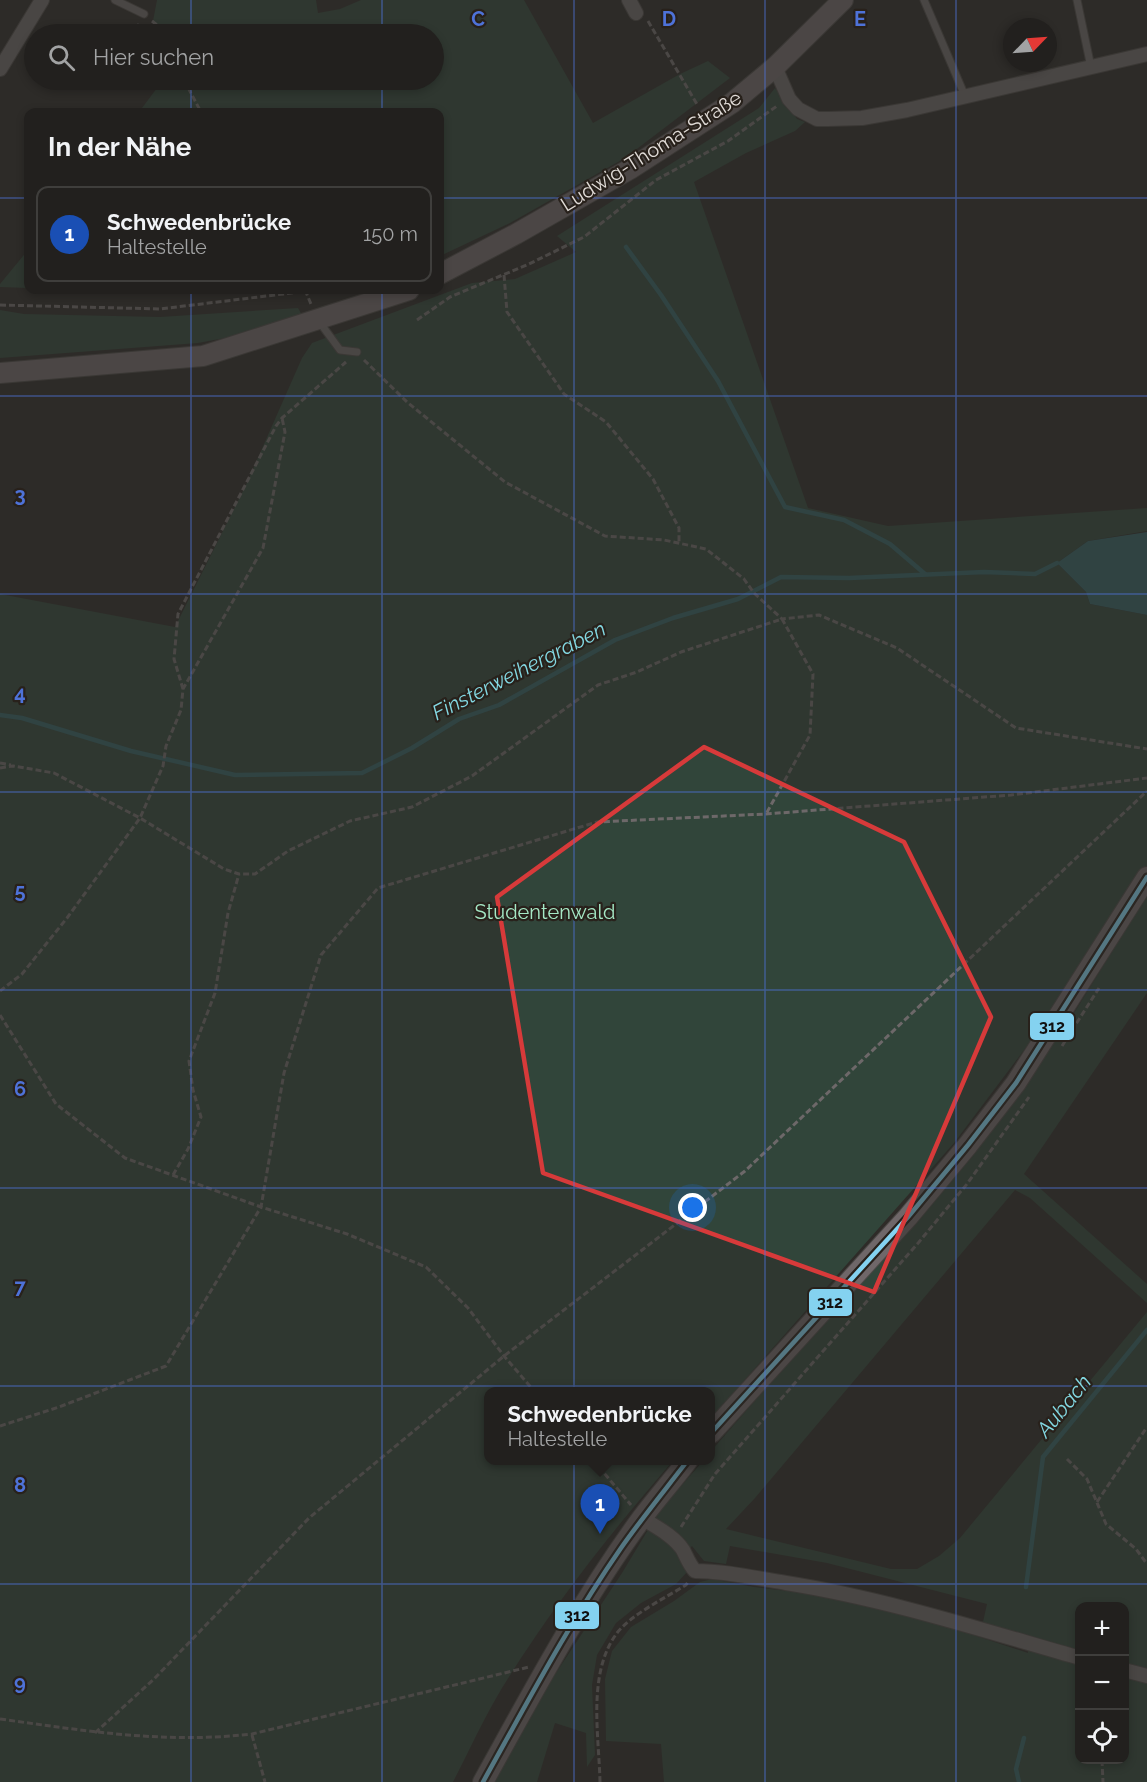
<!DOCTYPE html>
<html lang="de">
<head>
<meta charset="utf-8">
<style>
  body { margin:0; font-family:Raleway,sans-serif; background:#2a2827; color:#f1f3f6 }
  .controls { position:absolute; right:18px; bottom:18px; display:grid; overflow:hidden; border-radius:12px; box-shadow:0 3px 9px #0003 }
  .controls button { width:54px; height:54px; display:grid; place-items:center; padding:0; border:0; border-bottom:2px solid #3f3e3c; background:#22201e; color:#f1f3f6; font:30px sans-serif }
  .compass { position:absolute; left:1003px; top:18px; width:54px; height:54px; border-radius:50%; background:#22201e; box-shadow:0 3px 9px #0003; rotate:65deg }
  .you { position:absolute; left:693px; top:1208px; width:21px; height:21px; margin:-15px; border:4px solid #fff; border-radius:50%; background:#1a73e8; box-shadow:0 0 0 9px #1a73e833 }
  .badge { display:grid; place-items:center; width:39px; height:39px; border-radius:50%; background:#1a73e8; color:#fff; font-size:20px; font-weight:700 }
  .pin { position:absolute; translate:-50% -50px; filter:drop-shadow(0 2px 3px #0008) }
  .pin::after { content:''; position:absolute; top:32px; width:21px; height:18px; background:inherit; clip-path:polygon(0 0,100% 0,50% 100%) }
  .popup { position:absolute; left:484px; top:1387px; width:231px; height:78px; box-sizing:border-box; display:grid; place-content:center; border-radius:12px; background:#22201e; filter:drop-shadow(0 2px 4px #0005); font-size:20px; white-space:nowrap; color:#a2a3a4 }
  .popup b { font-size:22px; color:#f1f3f6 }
  .popup::after { content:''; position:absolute; left:50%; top:100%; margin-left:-12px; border:12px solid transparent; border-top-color:#22201e }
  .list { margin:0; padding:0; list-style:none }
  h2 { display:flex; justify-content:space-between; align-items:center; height:78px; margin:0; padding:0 24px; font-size:26px }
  h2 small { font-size:20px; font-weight:400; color:#a2a3a4 }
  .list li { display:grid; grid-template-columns:39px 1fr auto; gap:18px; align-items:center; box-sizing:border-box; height:96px; margin:0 12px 12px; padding:0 12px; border:2px solid #3f3e3c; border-radius:12px }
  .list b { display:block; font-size:22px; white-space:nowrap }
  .list p { margin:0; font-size:20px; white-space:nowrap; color:#a2a3a4 }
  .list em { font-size:20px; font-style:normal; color:#a2a3a4 }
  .icon { flex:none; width:33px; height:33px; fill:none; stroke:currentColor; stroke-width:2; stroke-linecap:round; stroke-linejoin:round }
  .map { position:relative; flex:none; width:1147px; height:1782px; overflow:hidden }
  .search { position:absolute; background:#22201e; box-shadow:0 3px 9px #0003; left:24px; top:24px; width:420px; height:66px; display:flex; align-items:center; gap:15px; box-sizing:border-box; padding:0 21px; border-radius:33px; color:#a2a3a4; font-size:22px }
  .panel { position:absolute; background:#22201e; box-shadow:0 3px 9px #0003; left:24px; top:108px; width:420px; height:186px; border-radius:12px }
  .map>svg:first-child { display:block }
  .green { fill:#31453a; fill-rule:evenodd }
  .water { fill:#335f63 }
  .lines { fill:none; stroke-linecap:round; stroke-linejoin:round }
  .stream { stroke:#335f63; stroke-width:4.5 }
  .lane-casing { stroke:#4a4745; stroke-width:9 }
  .street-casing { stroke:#4a4745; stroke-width:16 }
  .secondary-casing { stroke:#4a4745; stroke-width:22 }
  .path { stroke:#6d6869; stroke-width:3; stroke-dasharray:6 3; stroke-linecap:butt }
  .lane { stroke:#6b6666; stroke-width:7 }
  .street { stroke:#6b6666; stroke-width:14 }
  .secondary { stroke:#6f6769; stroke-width:20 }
  .bus-1-casing { stroke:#28211b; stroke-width:9 }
  .bus-1 { stroke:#84d2f0; stroke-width:4.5 }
  .marked { fill:none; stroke:#d73a3a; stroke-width:4.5; stroke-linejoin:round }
  .grid { fill:none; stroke:#4e72d8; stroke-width:1.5; stroke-opacity:0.55 }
  .labels { text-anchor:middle; stroke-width:4.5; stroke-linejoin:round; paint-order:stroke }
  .street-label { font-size:20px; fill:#e1dcd8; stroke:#28211b }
  .park-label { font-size:20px; fill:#a5e9c6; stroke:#28211b }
  .water-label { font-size:21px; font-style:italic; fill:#83d8e2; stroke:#28211b }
  .grid-label { font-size:20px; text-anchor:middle; font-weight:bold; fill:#4e72d8; stroke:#28211b; stroke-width:4.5; stroke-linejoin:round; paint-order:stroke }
  .line-badge { stroke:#28211b; stroke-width:2 }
  .pale-badge-label { font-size:16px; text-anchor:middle; font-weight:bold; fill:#111 }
</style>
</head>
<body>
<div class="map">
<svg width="1147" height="1782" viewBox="0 0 1147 1782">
  <rect width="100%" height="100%" fill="#2e2b28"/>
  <path class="green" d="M157 0H316L318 13 340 9 361 0H524L593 123 680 74 708 61 730 78 625 158 510 223 440 256V112H139L163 80H434V34H157L153 21Z
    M775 88 797 119 805 122 795 131 746 153 694 182 808 508 888 526 1147 508V531L1088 541 1057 563 1086 592 1090 604 1147 615V869L1055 1009 954 1143 711 1418V1392H489V1460L673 1461C611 1532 552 1607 502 1688 484 1718 469 1751 453 1782H0V594L175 627 246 485 302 358 312 343 472 283 515 279 576 252 557 236 759 108Z
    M28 250V288L0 287V284Z
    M61 290H223L146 293Z
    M298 308 302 315 300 324 198 343 0 358V310L24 314 160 317Z
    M1147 895V993L1024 1174 1147 1284V1303L1030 1198 1015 1190 755 1498 726 1529 891 1569H917L939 1556 960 1538 1147 1312V1782H664L661 1744 606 1741 605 1679 612 1651 631 1627 674 1601 700 1582 712 1579 754 1587 822 1595 901 1611 1028 1653 1025 1637 983 1622 987 1604 827 1563 730 1546 726 1564 704 1561 692 1546 682 1556 687 1572 676 1584 641 1603 616 1623 597 1655 592 1685 595 1755 587 1767 586 1733 555 1723 537 1782H493L552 1679 622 1573 660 1510 703 1461 711 1460V1451L970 1155 1066 1026ZM1080 1606H1124V1760H1080Z"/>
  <path class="water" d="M1147 532V615L1090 604 1086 592 1057 563 1088 541Z"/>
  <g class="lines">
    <path class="stream" d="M626 247 661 295 718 381 785 507 844 520 890 544 925 574
      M0 715 22 718 131 751 235 775 362 773 412 748 459 719 499 705 615 640 673 618 738 599 781 577 849 578 984 572 1035 574 1057 563
      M1026 1587 1043 1457 1147 1330
      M1019 1782 1016 1769 1024 1738"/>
    <g class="lane-casing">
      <path id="lane" d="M115 0 144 14
        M924 0 965 96
        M1077 0 1091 67
        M318 320 340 350 357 352"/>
    </g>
    <g class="street-casing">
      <path id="street" d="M629 0 636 13
        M775 67 789 99 798 109 817 119H828L862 118 907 110 1147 54
        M0 69 42 0
        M642 1518C656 1527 674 1536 683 1550 687 1558 689 1564 695 1571 725 1571 755 1578 786 1583 886 1599 982 1630 1080 1658
        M1124 1670 1147 1676"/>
    </g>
    <g class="secondary-casing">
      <path id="secondary" d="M440 274 516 234 630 169 732 103 775 67 843 0
        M0 373 203 356 409 290
        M711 1433 908 1217 968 1145 1016 1083 1147 877
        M483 1782C533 1692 581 1601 642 1518 657 1498 673 1480 688 1460"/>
    </g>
    <path class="path" d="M152 21 157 25 161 34
      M648 21 698 106
      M133 34 139 24
      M184 80 201 112
      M109 85 112 80
      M504 275 507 312 564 394 606 422 653 479 679 528V544
      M305 290 311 304
      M0 305 160 309 316 290
      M417 320 450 297 529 264 584 237 656 180 728 141 777 106
      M364 360 407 402 505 482 605 536 664 540 706 549 744 579 754 593 782 619 819 615 897 648 1016 728 1147 749
      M183 689 174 659 178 614 276 426 282 418 346 362
      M0 763 11 765
      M0 768 13 766 54 773 140 818 224 869 239 874H255L288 851 350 821 412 807 472 776 598 685 637 672 681 652 782 619 813 674 810 735 766 814
      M0 991 22 974 67 918 140 818 163 766 166 746 181 710 183 689 263 548 285 432 282 418
      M0 1015 56 1104 125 1158 261 1207 347 1234 426 1267 468 1308 504 1356 535 1392
      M1062 1046 1099 988
      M173 1175 188 1149 201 1117 193 1090 189 1061 215 993 228 913 239 874
      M0 1426 59 1407 166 1366 261 1207 284 1073 321 955 378 888 597 822 766 814 1011 795 1147 778
      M1067 1459 1087 1479 1106 1524 1136 1549 1147 1564
      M593 1460 631 1505
      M1097 1502 1147 1427
      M681 1527 715 1474 919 1242 967 1184 1029 1097
      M0 1719C86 1731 165 1744 252 1734L529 1667
      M95 1733 154 1679 309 1518 504 1356 745 1171 1147 791
      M252 1735 265 1782
      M1102 1760 1103 1782
      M600 1782C599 1735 587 1673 617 1633 632 1614 665 1598 686 1585L688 1582"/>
    <use href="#lane" class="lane"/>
    <use href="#street" class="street"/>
    <use href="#secondary" class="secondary"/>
    <g class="bus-1-casing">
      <path id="bus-1" d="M711 1433 908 1217 968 1145 1016 1083 1147 877
        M483 1782C527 1703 569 1623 621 1548 642 1518 665 1490 688 1460"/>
    </g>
    <use href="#bus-1" class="bus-1"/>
  </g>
  <path d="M0 0H1147V1782H0ZM704 747 904 842 991 1017 874 1292 543 1173 497 897Z" fill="#2e2b28" fill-opacity=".55" fill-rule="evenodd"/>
  <path class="marked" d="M704 747 904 842 991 1017 874 1292 543 1173 497 897Z"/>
  <path class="grid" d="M191 0V34M382 0V34M574 0V1782M765 0V1782M956 0V1782M191 80V112M382 80V112M0 198H28M440 198H1147M191 290V1782M382 290V1782M0 396H1147M0 594H1147M0 792H1147M0 990H1147M0 1188H1147M0 1386H1147M0 1584H1147"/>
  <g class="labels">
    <g class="street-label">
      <text transform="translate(651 151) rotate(-32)" y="7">Ludwig-Thoma-Straße</text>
    </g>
    <g class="park-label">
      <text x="545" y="919">Studentenwald</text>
    </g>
    <g class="water-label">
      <text transform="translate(519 671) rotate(-27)" y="7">Finsterweihergraben</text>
      <text transform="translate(1064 1406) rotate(-51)" y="7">Aubach</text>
    </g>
  </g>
  <g class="grid-label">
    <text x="478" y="26">C</text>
    <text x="669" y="26">D</text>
    <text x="860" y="26">E</text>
    <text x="20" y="502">3</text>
    <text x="20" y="700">4</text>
    <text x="20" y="898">5</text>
    <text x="20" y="1096">6</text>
    <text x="20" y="1294">7</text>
    <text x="20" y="1492">8</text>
    <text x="20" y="1690">9</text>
  </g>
  <g class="line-badge">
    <rect x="1029" y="1012" width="46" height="29" rx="6" fill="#84d2f0"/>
    <rect x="808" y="1288" width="45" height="29" rx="6" fill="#84d2f0"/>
    <rect x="554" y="1601" width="46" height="29" rx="6" fill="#84d2f0"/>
  </g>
  <g class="pale-badge-label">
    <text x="1052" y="1032">312</text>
    <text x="830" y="1308">312</text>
    <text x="577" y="1621">312</text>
  </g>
</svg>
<div class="controls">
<button>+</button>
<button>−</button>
<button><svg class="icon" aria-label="locate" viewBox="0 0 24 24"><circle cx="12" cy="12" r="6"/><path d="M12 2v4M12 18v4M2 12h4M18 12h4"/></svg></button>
</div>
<svg class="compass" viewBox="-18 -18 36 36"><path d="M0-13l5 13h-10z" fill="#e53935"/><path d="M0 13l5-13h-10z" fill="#a2a3a4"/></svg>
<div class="you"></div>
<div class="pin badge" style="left:600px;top:1534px;background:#1a4fb4">1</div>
<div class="popup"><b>Schwedenbrücke</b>Haltestelle</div>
<div class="search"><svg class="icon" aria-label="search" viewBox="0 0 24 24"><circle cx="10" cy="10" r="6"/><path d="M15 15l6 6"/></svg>Hier suchen</div>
<section class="panel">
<h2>In der Nähe<small></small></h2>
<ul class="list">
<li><span class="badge" style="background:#1a4fb4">1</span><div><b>Schwedenbrücke</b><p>Haltestelle</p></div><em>150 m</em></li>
</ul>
</section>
</div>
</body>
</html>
